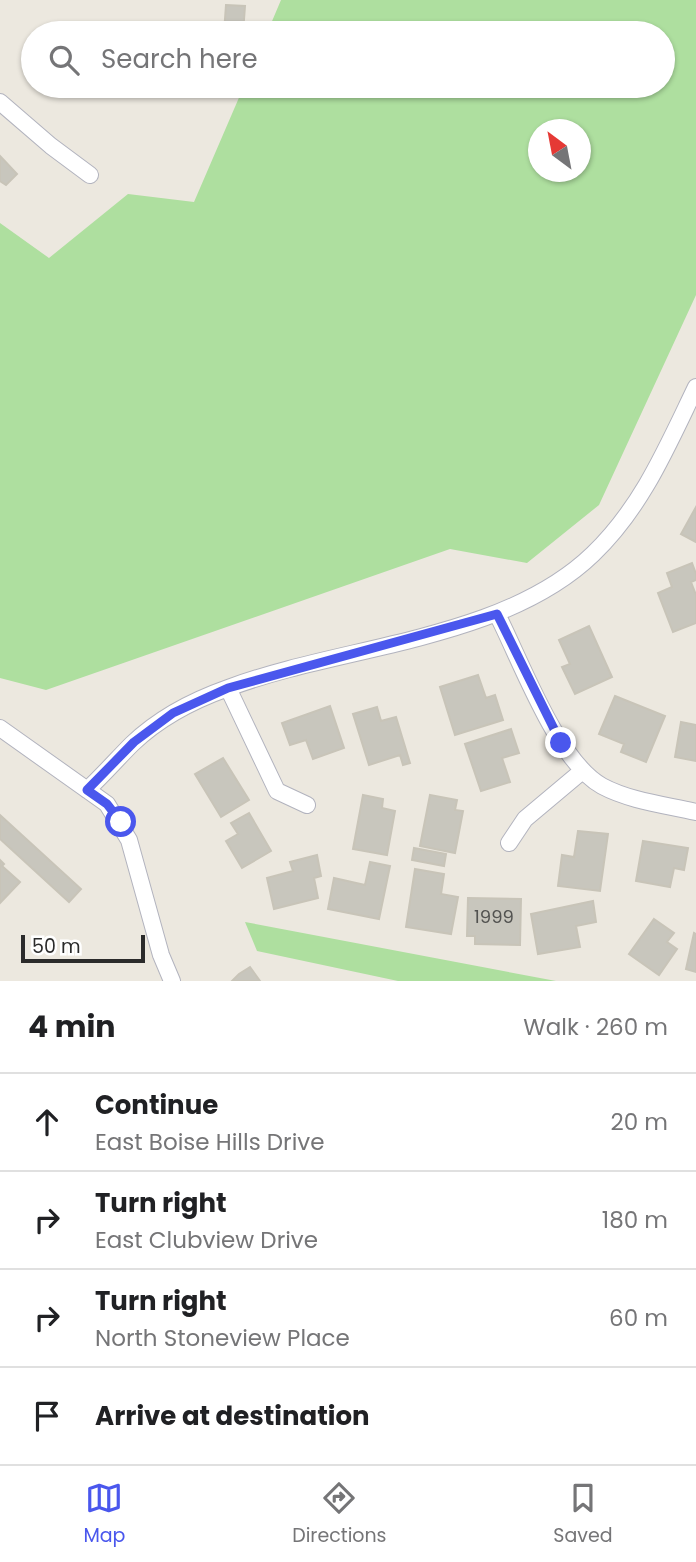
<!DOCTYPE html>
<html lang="en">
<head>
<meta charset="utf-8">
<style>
  body { margin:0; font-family:Poppins,sans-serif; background:#f6f6f6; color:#202124 }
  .compass { position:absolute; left:528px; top:119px; width:63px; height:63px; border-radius:50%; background:#fff; box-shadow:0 2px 5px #0004; rotate:328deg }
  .scale { position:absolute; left:21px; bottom:18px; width:124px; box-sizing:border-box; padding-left:7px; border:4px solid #2b2b2b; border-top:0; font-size:19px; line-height:24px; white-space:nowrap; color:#2b2b2b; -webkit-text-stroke:5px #fff; paint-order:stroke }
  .stop { position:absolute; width:21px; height:21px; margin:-16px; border:5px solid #4a57ed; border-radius:50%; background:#fff }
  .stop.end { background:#4a57ed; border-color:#fff; box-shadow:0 2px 7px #0008 }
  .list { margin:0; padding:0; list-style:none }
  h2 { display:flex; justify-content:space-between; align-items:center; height:91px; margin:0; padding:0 28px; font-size:30px }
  h2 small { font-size:23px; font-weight:400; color:#757577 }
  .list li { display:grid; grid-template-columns:46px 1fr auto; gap:21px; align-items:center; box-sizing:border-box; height:98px; padding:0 28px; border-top:2px solid #e0e0e0 }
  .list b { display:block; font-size:26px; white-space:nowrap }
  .list p { margin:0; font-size:23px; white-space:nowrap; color:#757577 }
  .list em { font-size:23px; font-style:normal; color:#757577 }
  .icon { flex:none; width:38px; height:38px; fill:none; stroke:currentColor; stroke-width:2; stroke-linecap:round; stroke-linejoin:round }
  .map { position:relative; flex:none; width:696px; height:981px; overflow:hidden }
  .search { position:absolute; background:#fff; box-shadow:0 2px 5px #0004; left:21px; right:21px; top:21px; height:77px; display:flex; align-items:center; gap:18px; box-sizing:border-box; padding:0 24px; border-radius:38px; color:#757577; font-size:26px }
  .sheet { height:483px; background:#fff }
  nav { display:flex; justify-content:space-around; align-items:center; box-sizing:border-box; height:98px; border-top:2px solid #e0e0e0; background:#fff; font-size:19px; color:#757577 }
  nav a { display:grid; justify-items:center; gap:4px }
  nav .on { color:#4a57ed }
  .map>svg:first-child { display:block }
  .grass { fill:#aedf9f; fill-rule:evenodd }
  .building { fill:#c8c6bd; stroke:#c8c4b8; stroke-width:2 }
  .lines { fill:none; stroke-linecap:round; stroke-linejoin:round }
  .street-casing { stroke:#b2b3be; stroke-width:18 }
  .street { stroke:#fff; stroke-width:16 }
  .route { stroke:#4a57ed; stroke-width:9 }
  .labels { text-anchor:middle; stroke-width:7; stroke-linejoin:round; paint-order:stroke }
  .number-label { font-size:18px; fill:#525250 }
</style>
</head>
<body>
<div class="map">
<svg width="696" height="981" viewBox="0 0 696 981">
  <rect width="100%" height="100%" fill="#ece8df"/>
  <path class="grass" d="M281 0H696V295L599 505 527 563 450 549 46 690 0 678V223L49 258 128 194 194 202 244 86H663V33H267ZM538 130H580V172H538Z
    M245 922 556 981H398L257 951Z"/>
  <path class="building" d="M226 5 245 6 243 33H224Z
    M0 156 17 174 6 185 0 181Z
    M696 507V542L681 534Z
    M692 563 696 574V580L691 582 696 595V623L673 632 658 593 672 587 667 573Z
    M589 626 612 677 575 694 562 667 570 664 559 640Z
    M478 675 486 698 495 695 503 720 455 735 440 687Z
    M615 696 665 716 646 762 621 752 624 744 599 734Z
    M330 706 344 748 313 759 306 740 290 745 282 723Z
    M377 707 381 721 396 717 410 763 403 765 400 755 369 765 353 714Z
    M681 722 696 725V761L675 757Z
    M511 729 519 753 502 758 510 782 481 791 465 744Z
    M223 758 249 800 221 817 195 774Z
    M363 795 383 799 382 808 395 811 387 855 353 849Z
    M430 795 457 800 455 810 463 811 455 853 420 846Z
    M249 813 271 851 242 868 226 841 238 834 231 823Z
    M0 815 81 889 69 902 0 839Z
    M578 831 608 834 600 891 558 886 562 855 574 857Z
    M643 841 688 848 684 870 674 868 670 887 636 881Z
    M414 848 446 854 444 866 412 860Z
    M317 855 321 876 314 878 318 898 274 909 267 878 293 871 290 862Z
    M0 860 4 864 2 866 20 882 0 903Z
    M370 862 390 866 379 919 328 909 334 878 365 885Z
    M415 869 444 874 441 894 458 897 451 934 406 927Z
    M468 898 521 899 520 945 475 944V936H467Z
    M593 901 596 922 576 926 580 947 538 954 531 914Z
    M654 919 674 933 667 942 677 949 659 975 629 954Z
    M694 933 696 934V972L686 969Z
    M250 967 260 981H232L239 974Z"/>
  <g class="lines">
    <g class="street-casing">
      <path id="street" d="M0 102 51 146 90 175
        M497 614C521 661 557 761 602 786 630 801 666 805 696 812
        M228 688 277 791 307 805
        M0 728 107 804 129 840 161 955 172 981
        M87 790C103 775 117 759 132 744 158 719 194 700 228 688 342 645 503 641 593 554 642 507 667 447 696 387
        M509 843 525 819 581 772"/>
    </g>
    <use href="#street" class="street"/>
  </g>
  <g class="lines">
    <path class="route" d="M121 822 107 804 87 790 134 742 173 713 228 688 497 614 561 743"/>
  </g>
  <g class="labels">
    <g class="number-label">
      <text x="494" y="923">1999</text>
    </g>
  </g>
</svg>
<svg class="compass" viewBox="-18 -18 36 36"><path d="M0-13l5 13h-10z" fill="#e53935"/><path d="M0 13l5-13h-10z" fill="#757577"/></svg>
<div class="scale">50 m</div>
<div class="stop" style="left:121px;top:822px"></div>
<div class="stop end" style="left:561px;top:743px"></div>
<div class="search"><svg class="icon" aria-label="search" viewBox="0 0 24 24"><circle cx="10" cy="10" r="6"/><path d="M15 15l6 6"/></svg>Search here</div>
</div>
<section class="sheet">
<h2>4 min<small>Walk · 260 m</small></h2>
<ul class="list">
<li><svg class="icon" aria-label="ahead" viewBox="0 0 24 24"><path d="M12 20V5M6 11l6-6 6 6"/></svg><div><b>Continue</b><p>East Boise Hills Drive</p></div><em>20 m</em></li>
<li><svg class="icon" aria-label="right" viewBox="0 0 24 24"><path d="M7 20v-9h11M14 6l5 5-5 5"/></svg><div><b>Turn right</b><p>East Clubview Drive</p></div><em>180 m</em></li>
<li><svg class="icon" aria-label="right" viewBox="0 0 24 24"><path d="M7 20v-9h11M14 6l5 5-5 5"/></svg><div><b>Turn right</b><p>North Stoneview Place</p></div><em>60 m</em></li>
<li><svg class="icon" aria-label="arrive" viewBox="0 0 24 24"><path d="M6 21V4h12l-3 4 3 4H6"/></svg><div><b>Arrive at destination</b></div></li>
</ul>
</section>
<nav>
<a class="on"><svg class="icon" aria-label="map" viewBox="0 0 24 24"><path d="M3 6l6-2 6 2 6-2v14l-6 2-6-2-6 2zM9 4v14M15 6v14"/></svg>Map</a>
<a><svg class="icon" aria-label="directions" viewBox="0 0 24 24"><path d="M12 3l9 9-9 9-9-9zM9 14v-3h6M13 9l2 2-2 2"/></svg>Directions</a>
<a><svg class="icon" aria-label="saved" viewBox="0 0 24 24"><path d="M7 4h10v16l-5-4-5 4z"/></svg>Saved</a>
</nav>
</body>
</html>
